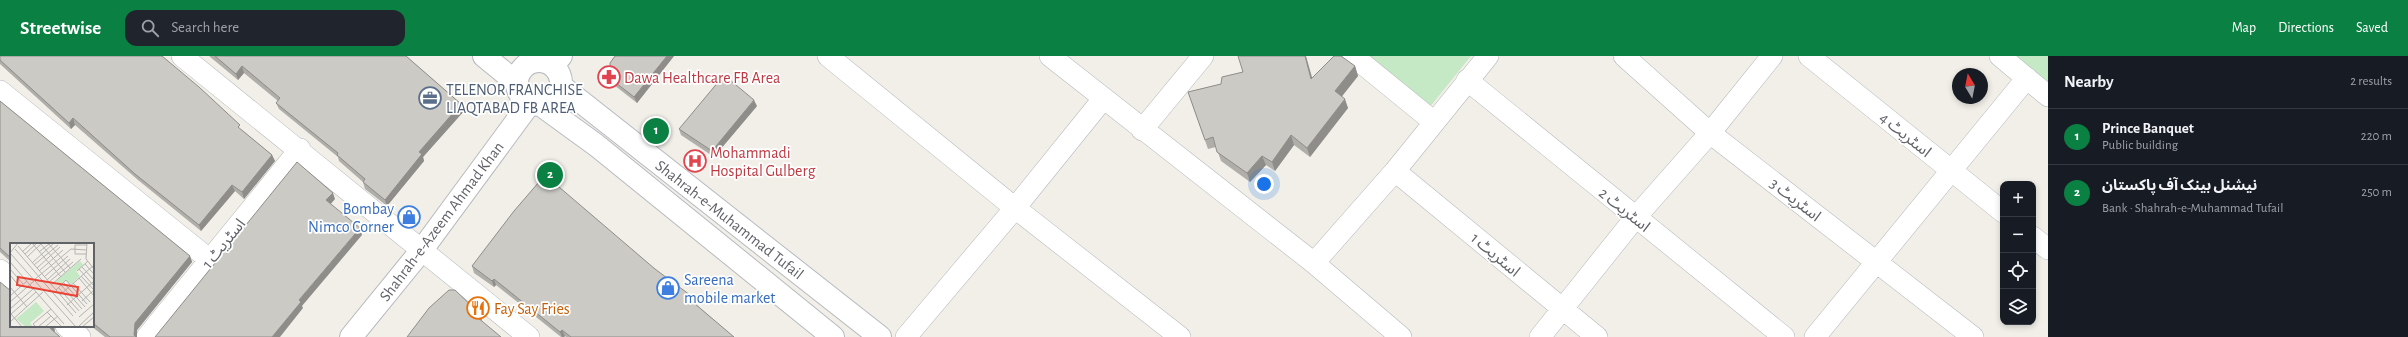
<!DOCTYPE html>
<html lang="en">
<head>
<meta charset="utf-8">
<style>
  body { margin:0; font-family:"Alegreya Sans","Noto Sans Arabic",sans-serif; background:#20242c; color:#f1f3f6 }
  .controls { position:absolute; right:12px; bottom:12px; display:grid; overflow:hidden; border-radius:8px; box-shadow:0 2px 6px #0003 }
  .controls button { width:36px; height:36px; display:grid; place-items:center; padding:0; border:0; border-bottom:1px solid #363941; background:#171b24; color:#f1f3f6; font:20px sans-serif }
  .compass { position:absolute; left:1952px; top:12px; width:36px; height:36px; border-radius:50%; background:#171b24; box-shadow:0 2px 6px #0003; rotate:350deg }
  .you { position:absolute; left:1264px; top:128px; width:14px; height:14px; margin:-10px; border:3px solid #fff; border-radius:50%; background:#1a73e8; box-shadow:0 0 0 6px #1a73e833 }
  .badge { display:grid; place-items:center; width:26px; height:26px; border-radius:50%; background:#0b8043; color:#fff; font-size:13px; font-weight:700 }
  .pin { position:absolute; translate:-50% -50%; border:2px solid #fff; box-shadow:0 1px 4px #0006 }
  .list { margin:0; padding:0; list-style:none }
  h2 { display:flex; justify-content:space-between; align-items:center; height:52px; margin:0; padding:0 16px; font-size:17px }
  h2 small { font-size:13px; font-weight:400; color:#9ea1a6 }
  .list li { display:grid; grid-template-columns:26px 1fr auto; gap:12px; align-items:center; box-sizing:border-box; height:56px; padding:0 16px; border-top:1px solid #363941 }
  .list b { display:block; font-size:15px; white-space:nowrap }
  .list p { margin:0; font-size:13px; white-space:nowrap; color:#9ea1a6 }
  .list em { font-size:13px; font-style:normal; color:#9ea1a6 }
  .icon { flex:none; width:22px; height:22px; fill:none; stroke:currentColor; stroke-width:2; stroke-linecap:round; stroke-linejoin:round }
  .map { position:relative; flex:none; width:2048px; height:281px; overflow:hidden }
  header { display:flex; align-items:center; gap:24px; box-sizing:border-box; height:56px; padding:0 20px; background:#0b8043; color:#fff }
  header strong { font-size:19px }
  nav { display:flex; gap:22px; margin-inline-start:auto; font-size:14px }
  .search { width:280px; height:36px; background:#20242c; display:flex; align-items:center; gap:10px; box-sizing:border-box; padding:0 14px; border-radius:12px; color:#9ea1a6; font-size:15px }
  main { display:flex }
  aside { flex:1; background:#171b24 }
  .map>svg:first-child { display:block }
  .green { fill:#c5e8c5 }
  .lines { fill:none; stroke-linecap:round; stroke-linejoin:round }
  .minor-casing { stroke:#b5b8bc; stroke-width:22 }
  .tertiary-casing { stroke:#b5b8bc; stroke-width:24 }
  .secondary-casing { stroke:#b6babf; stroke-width:24 }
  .minor { stroke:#fff; stroke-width:21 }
  .tertiary { stroke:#fff; stroke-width:22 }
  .secondary { stroke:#fff; stroke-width:22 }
  .wall { fill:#afaea9 }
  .shaded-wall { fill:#8f8d8a }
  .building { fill:#cccac5; stroke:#8f8d8a }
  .labels { text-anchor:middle; stroke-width:3.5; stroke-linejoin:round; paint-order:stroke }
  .health-label { font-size:16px; fill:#be3a42; stroke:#fff; text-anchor:start }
  .service-label { font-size:16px; fill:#4e5e75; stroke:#fff; text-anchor:start }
  .street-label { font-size:16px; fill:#5f6368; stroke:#fff }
  .shop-label { font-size:16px; fill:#366cbe; stroke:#fff; text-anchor:end }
  .food-label { font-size:16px; fill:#c56008; stroke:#fff; text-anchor:start }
  .inset-road { fill:none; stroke:#b3b3b1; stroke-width:1 }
  .view { fill:#ea4335; fill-opacity:0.15; stroke:#ea4335; stroke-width:2 }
  .inset-edge { fill:none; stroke:#5f6368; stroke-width:2 }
</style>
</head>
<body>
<header>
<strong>Streetwise</strong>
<div class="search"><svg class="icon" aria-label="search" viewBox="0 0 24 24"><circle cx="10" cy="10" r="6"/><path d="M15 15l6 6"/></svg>Search here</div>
<nav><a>Map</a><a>Directions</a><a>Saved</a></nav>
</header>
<main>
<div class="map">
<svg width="2048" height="281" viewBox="0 0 2048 281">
  <rect width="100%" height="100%" fill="#f1efe8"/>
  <path class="green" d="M1365 0H1471L1429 52Z
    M2011 0H2048V28Z"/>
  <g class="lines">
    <g class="minor-casing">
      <path id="minor" d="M182 0 529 281
        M828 0 1015 152 1180 281
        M1050 0 1314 207 1401 281
        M1353 0 1434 66
        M1624 0 1710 77 1973 281
        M1809 0 2003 156
        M2000 0 2048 40
        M1467 24 1784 281
        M0 35 210 204
        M1142 74 1203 0
        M1395 115 1597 281
        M2033 181 2048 193
        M1314 207 1395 115 1488 0
        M0 214 11 224
        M66 270 80 281
        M147 281 300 93
        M906 281 1015 152 1103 43
        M1540 281 1635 162 1710 77 1772 0
        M1815 281 2027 22"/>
    </g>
    <g class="tertiary-casing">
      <path id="tertiary" d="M553 9 561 0
        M351 281 421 195 530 47"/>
    </g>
    <g class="secondary-casing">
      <path id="secondary" d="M484 0 517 27
        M517 27a22 22 0 1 1 44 0a22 22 0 1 1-44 0Z
        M561 30 880 281
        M541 49 596 89 833 281"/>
    </g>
    <use href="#minor" class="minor"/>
    <use href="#tertiary" class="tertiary"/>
    <use href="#secondary" class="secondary"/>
  </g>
  <path class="wall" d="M0 0 242 74 272 99 275 105 244 143 235 135 201 175 138 124 75 69 71 73 0 8Z
    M209 0H406L461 48 464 55 423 101 424 105 387 150 365 133 363 126 339 105 338 101 279 53 276 47 278 45 244 17 238 24Z
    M615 0H674L637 47 614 29 611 23Z
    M1355 10 1358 20 1342 40 1348 52 1310 101 1294 89 1275 115 1266 109 1250 126 1221 105 1216 91 1208 93 1188 36 1221 28 1243 16 1312 23Z
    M0 45 190 200 192 206 137 274V281H105L91 270H93V188H11V206L0 196Z
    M757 50 714 101 681 79 679 73Z
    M472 210 692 245 734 281H566L565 280 564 281H561L496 229 494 231 474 217Z"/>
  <path class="shaded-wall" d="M667 0H674L637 47 634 41Z
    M1305 0H1306L1315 32 1311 23Z
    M242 10 244 17 238 24 236 18Z
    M1355 10 1358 20 1339 44 1335 35Z
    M1345 43 1348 52 1310 101 1307 92Z
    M754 44 757 50 714 101 712 95Z
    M461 48 464 55 423 101 424 105 387 150 385 144 419 96Z
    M73 62 75 69 71 73 69 67Z
    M1291 79 1294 89 1275 115 1272 106Z
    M272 99 275 105 244 143 242 136Z
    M1262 100 1266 109 1250 126 1247 117Z
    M232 129 235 135 201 175 199 169Z
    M333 137 335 143 329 150 326 144Z
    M360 172 362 179 302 250 303 252 280 281H272L299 244Z
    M190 200 192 206 137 274V281H134V279L135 267Z
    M494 223 496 229 494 231 492 225Z
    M690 239 692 245 688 242Z
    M480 258 482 264 479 267 477 261Z
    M52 270H54L55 275 53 278 50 272Z
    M562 274 565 280 564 281H562L560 276Z"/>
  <path class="building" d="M0 0H162L199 31 240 69 238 71 272 99 242 136 232 129 199 169 135 118 73 62 69 67 0 4Z
    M215 0H406L461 48 419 96 422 98 385 144 363 126 365 123 337 99 338 97 276 47 280 42 242 10 236 18Z
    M615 0H667L634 41 611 23 610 7Z
    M1238 0H1305L1311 23 1334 0H1341L1355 10 1335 35 1345 43 1307 92 1291 79 1272 106 1262 100 1247 117 1217 96 1213 81 1205 84 1188 36 1221 28 1222 21 1243 16Z
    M724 19 754 44 712 95 679 73Z
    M0 45 190 200 135 267 134 279 136 281H110L93 267V188H11V202L0 192Z
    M297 106 333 137 326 144 360 172 299 244 301 246 272 281H155Z
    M545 119 655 213 690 239 688 242 734 281H571L562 274 560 276 494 223 492 225 472 210 514 155Z
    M0 226 11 235V270H52L50 272 60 281H0Z
    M449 234H455L480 258 477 261 501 281H407L429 252Z"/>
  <defs>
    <g id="pharmacy-ring" transform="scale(1.15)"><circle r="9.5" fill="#fff" stroke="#e0444e" stroke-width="1.5"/><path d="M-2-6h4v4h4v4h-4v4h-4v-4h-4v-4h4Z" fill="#e0444e"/></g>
    <g id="office-ring" transform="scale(1.15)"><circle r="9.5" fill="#fff" stroke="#5c6f8a" stroke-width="1.5"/><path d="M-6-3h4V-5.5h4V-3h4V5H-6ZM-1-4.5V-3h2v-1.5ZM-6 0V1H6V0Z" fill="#5c6f8a"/></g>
    <g id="hospital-ring" transform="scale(1.15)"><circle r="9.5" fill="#fff" stroke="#e0444e" stroke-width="1.5"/><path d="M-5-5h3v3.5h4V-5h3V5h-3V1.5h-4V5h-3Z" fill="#e0444e"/></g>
    <g id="shop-ring" transform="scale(1.15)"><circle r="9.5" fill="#fff" stroke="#3f7fe0" stroke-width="1.5"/><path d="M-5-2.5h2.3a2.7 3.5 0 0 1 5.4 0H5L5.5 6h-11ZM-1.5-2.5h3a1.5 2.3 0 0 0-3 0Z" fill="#3f7fe0"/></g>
    <g id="restaurant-ring" transform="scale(1.15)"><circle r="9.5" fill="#fff" stroke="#e8710a" stroke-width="1.5"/><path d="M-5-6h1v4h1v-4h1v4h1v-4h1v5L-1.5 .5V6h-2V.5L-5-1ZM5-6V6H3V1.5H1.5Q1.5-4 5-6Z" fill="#e8710a"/></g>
  </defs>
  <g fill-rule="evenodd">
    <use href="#pharmacy-ring" x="609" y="21"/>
    <use href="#office-ring" x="430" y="42"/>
    <use href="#hospital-ring" x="695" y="105"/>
    <use href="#shop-ring" x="409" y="161"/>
    <use href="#shop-ring" x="668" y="232"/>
    <use href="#restaurant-ring" x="478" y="252"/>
  </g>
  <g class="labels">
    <g class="health-label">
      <text x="624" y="27">Dawa Healthcare FB Area</text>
      <text x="710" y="102">Mohammadi<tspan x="710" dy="18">Hospital Gulberg</tspan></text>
    </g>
    <g class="service-label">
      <text x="446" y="39">TELENOR FRANCHISE<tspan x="446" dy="18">LIAQTABAD FB AREA</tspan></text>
    </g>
    <g class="street-label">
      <text transform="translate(1906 78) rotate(39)" y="6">اسٹریٹ 4</text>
      <text transform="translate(1796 143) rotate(38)" y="6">اسٹریٹ 3</text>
      <text transform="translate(1625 153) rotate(39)" y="6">اسٹریٹ 2</text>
      <text transform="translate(730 163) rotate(38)" y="6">Shahrah-e-Muhammad Tufail</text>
      <text transform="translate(441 165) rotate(-53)" y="6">Shahrah-e-Azeem Ahmad Khan</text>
      <text transform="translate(223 187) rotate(-51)" y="6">اسٹریٹ 1</text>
      <text transform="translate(1496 198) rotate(40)" y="6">اسٹریٹ 1</text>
    </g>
    <g class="shop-label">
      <text x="394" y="158">Bombay<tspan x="394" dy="18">Nimco Corner</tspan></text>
      <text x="684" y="229" text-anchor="start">Sareena<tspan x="684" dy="18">mobile market</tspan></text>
    </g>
    <g class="food-label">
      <text x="494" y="258">Fay Say Fries</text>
    </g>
  </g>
  <g transform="translate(10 187)">
    <rect width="84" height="84" fill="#f1efe8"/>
    <path d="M70 18 73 22 66 28 70 33 60 42 56 37 50 43 46 38ZM26 59 34 68 20 80 23 84H16L6 76Z" fill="#c5e8c5"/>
    <path class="inset-road" d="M22 0 51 34M30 0 55 29M38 0 60 25M77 0 76 16 84 26M8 3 66 70M5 6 63 73M12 9 22 0M29 9 39 1M0 10 8 0M0 10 24 37M15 11 27 0M76 11H65V2H77M17 14 32 0M0 19 54 81M22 20 44 0M75 21 84 31M24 22 48 2M72 24 84 37M27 25 50 4M0 26 13 41M69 26 84 43M29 28 53 7M67 28 78 18M0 32 10 44M71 33 84 47M34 34 58 13M69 35 84 53M24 37 61 6 77 7M37 37 60 16M25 38 66 84M39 39 63 19M54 40 75 64M63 40 80 59M41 42 71 16M51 42 72 66M0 44 17 64M48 44 69 68M46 47 56 37 77 61M50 52 84 22M0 53 17 38M72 58 84 47M0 59 24 38M57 62 84 38M0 66 23 46M37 69 52 84M1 71 12 84M0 72 26 49M69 74 84 61M0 79 33 49M26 84 23 81 41 66M28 84 41 73M35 84 48 73M68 84 84 69M72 84 84 74"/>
    <path class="view" d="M8 34 68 44 67 53 7 42Z"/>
    <rect width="84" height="84" class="inset-edge"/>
  </g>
</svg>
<div class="controls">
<button>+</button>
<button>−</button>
<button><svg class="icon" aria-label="locate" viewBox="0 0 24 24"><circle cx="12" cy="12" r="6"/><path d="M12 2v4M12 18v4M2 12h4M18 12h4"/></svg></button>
<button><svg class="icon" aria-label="layers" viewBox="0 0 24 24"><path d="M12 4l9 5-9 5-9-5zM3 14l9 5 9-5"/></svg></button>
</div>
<svg class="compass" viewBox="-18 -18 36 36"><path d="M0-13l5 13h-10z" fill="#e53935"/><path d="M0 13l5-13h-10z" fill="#9ea1a6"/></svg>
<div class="you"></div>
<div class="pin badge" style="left:656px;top:75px">1</div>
<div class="pin badge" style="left:550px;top:119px">2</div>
</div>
<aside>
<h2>Nearby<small>2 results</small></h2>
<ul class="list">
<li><span class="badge">1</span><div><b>Prince Banquet</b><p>Public building</p></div><em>220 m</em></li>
<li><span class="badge">2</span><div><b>نیشنل بینک آف پاکستان</b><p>Bank · Shahrah-e-Muhammad Tufail</p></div><em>250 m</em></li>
</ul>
</aside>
</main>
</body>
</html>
